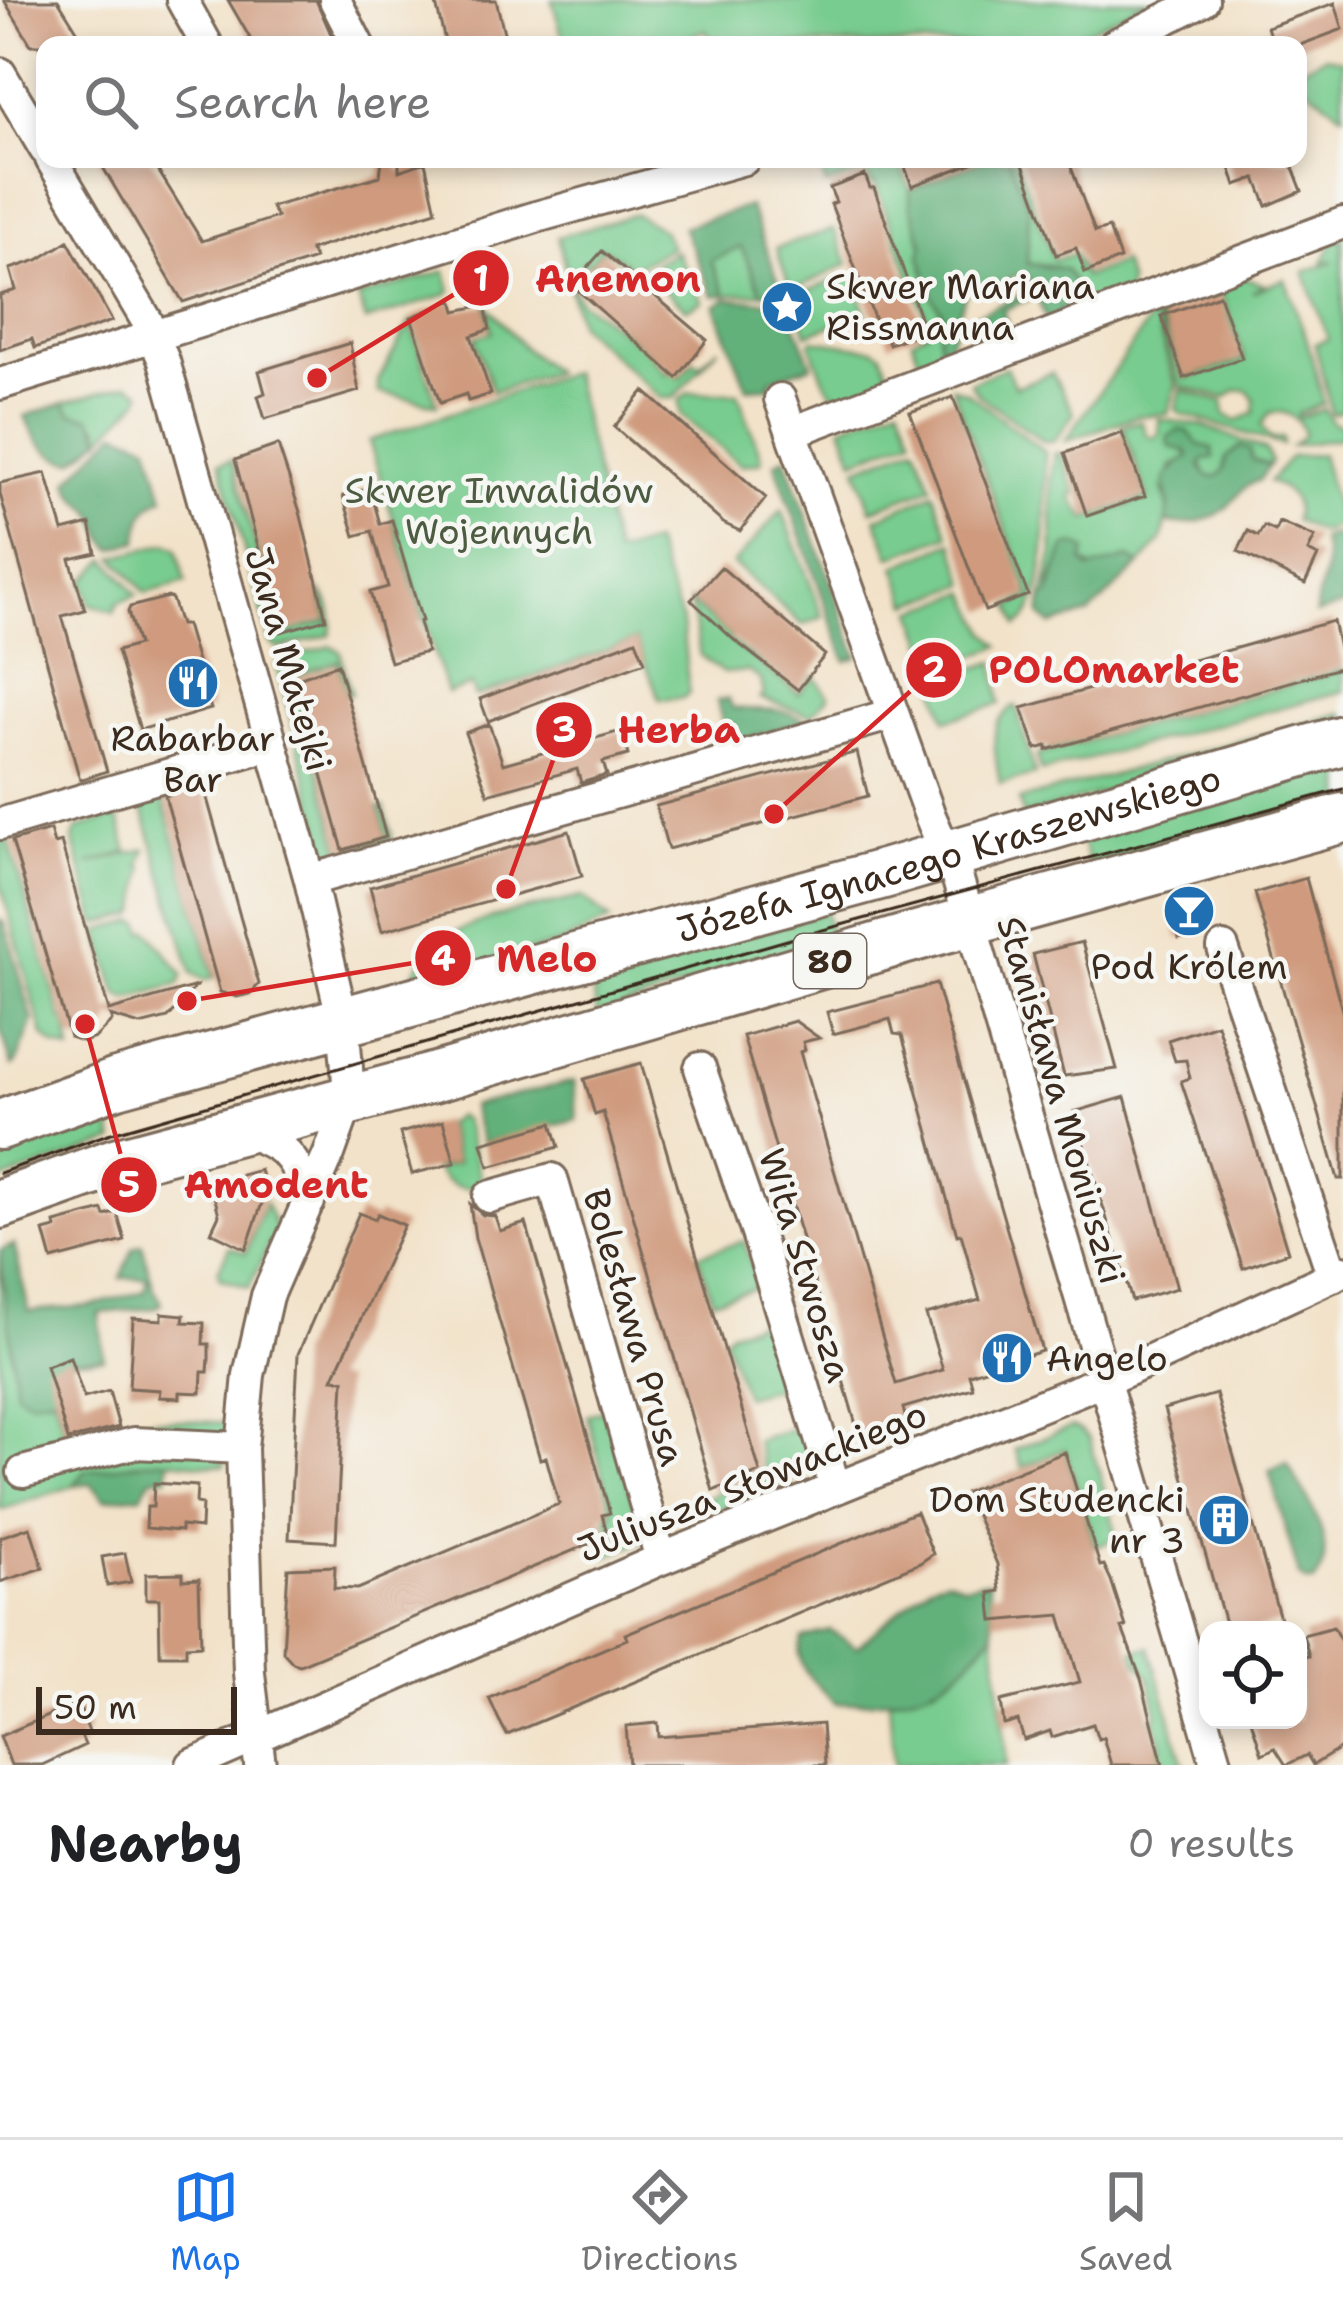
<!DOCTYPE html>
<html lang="en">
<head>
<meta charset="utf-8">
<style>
  body { margin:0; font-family:"Shantell Sans",sans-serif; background:#f2f2f2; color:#202124 }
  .controls { position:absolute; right:36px; bottom:36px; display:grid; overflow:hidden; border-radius:24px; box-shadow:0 6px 18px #0003 }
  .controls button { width:108px; height:108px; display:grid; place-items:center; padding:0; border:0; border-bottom:3px solid #e0e0e0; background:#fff; color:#202124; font:60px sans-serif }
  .scale { position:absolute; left:36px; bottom:30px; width:201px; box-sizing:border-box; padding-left:12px; border:6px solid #3b2a1e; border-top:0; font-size:33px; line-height:42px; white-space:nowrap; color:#3b2a1e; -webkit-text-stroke:9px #f6f6f2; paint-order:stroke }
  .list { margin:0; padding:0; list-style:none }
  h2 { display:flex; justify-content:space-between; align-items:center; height:156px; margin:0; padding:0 48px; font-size:51px }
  h2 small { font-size:39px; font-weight:400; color:#757577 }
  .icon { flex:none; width:66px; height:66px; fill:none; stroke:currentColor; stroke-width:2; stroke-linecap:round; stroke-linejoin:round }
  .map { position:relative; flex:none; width:1343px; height:1765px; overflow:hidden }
  .search { position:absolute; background:#fff; box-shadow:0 6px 18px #0003; left:36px; right:36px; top:36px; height:132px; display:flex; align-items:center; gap:30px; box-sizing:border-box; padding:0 42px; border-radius:24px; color:#757577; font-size:45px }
  .sheet { height:372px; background:#fff }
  nav { display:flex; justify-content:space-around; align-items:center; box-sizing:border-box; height:168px; border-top:3px solid #e0e0e0; background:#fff; font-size:33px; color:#757577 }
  nav a { display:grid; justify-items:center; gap:6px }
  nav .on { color:#1a73e8 }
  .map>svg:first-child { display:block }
  .green { fill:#78cc8f; stroke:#5a7b56; stroke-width:3 }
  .forest { fill:#62b07a; stroke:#4e6d4c; stroke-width:3 }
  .building { fill:#cf9a7d }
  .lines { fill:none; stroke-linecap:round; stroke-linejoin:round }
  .minor-casing { stroke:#7b6a5a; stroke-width:36 }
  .primary-casing { stroke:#7b6a5a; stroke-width:54 }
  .minor { stroke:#fff; stroke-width:30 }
  .primary { stroke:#fff; stroke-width:48 }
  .tram { stroke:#3b2a1e; stroke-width:3 }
  .labels { text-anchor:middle; stroke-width:9; stroke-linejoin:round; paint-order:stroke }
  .shield { fill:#f6f6f2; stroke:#73675e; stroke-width:3 }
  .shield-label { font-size:33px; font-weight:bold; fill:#3b2a1e }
  .poi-label { font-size:36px; fill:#3b2a1e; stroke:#f6f6f2; text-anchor:start }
  .park-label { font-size:36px; fill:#4d5b40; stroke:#f6f6f2 }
  .street-label { font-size:36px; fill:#3b2a1e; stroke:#f6f6f2 }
  .leader { fill:none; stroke:#d62828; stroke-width:4.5 }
  .callout-dot { fill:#d62828; stroke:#f6f6f2; stroke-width:4.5 }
  .mark-label { font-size:36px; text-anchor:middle; font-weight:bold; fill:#fff }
  .callout-label { font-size:39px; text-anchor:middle; font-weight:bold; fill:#d62828; stroke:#f6f6f2; stroke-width:9; stroke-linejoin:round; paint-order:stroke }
</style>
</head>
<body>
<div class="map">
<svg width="1343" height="1765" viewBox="0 0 1343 1765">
  <rect width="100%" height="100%" fill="#f6f6f2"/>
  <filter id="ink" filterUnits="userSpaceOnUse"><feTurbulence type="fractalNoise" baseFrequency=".00833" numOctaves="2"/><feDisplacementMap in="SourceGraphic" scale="24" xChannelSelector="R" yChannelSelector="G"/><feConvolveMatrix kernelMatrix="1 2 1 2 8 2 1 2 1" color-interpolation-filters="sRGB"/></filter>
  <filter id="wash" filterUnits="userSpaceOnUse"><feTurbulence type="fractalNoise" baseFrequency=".004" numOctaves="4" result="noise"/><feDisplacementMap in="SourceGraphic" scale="48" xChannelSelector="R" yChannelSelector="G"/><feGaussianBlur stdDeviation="2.7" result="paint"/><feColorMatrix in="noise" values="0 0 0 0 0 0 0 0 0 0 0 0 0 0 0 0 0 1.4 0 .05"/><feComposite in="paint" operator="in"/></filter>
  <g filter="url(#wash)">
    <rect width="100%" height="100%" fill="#f2e2c9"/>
    <path class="green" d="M552 0H1149L1059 45H714L706 30 669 45H565Z
      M1325 56 1343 59V114L1298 81 1302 68Z
      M845 159H898L910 190 933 298 944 315C939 330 934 341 947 353L942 362 923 370 912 340 927 332 926 317 875 183 871 184 866 171 826 185 823 176 832 162Z
      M1009 159H1016L1054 260 1074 254 1084 277 1122 263 1129 282 1127 292 1063 318 1059 309 1072 280C1061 263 1047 264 1027 264L1029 209Z
      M635 214 663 230 671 247 633 268 603 248 588 265 584 263 570 285 580 301 642 346 666 374 669 371 680 378 695 361 700 365 719 347 674 398H661L578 324 558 237Z
      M834 229 848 264 791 291 776 248Z
      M1343 238V411L1332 414 1315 344 1328 339 1304 272 1334 261 1323 262 1334 242Z
      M741 247 762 293 726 295 710 261Z
      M676 251 703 301 687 309 642 272Z
      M446 271 451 291 446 295 366 321 358 297Z
      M845 276H853L866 313 807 334 794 296Z
      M1242 276 1264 285 1252 292 1285 279 1307 340 1324 404 1298 413 1299 417 1325 409 1332 423 1343 426V438L1292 446 1304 435C1302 418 1284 409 1269 413L1261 426 1271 439 1282 438V445L1179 413 1176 408 1181 390 1223 402 1225 414 1236 421 1254 413 1255 400 1247 390H1237L1225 398 1180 386 1155 310 1175 300 1179 303 1159 315 1185 379 1245 360 1219 286Z
      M487 305 523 347 554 372 493 392 475 338 492 332Z
      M1152 310 1176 386 1168 414 1137 416 1065 441 1149 321 1148 312Z
      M410 322 437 405 378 392V381Z
      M813 340 874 349 882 353 891 380C827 406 833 404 810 342Z
      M1006 367 1015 387 1052 373 1074 413 1054 441H1043L979 395 970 383Z
      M572 372 615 554 653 543 682 622 689 693 683 698 660 700 636 640 475 697 471 685 447 693 369 441Z
      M129 384 142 392 139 400 102 438 99 426 71 413 64 403Z
      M952 387 967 392 1045 452C1044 491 1054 604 1018 626L1011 606 1031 596Z
      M688 393H738L762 459 760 462 741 465 681 415 679 401Z
      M900 404 913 437 854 460 842 426Z
      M1159 419 1204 426 1266 450 1271 462 1269 465 1251 461V455L1226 458 1224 470 1217 477 1207 476C1198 463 1199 447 1188 431L1178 430 1168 437 1190 456 1172 466 1163 489 1169 511 1162 540 1140 565 1129 558 1096 569 1083 562H1060L1050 582 1049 594 1042 600 1053 555 1051 479 1055 453 1061 454 1076 494 1071 497 1086 519 1148 498 1122 426 1141 421 1147 435 1154 438 1159 434Z
      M916 445 932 487 871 510 857 468Z
      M1321 454 1340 524 1320 533 1294 520C1299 500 1287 488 1269 482L1290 457Z
      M232 460 280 635 328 621 320 591C330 599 335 622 330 635L278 649 270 642 220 463Z
      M934 493 949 535 891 557 876 518Z
      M782 510 823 617 803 625 733 564Z
      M953 542 967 584 909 604 896 566Z
      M167 543 177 548 186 582 146 593 114 557Z
      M107 559 137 595 118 603 114 612 90 604 84 581Z
      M968 592 987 632 1000 646 935 671 914 611Z
      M690 602 730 636 729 640 799 694 814 676 829 696 811 715 760 698 764 694 761 680 748 671 723 673 700 655Z
      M331 646 340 651 351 693 346 695 338 661 293 677 341 851 387 838 379 808 384 807 392 835 388 844 334 861 327 852 276 665 279 660Z
      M995 662 1000 704 946 720 934 681Z
      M1343 670V691L1041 772 1037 755Z
      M1016 706 1035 775 1000 784C996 755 984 722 1016 706Z
      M1343 713V723L1023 816 1019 800Z
      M1343 761V800L1090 869 1080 835Z
      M159 786 214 977 205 980 192 973 141 803 142 791Z
      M118 816 128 852 88 864 146 849 140 866 144 867 138 910 135 915 97 924 73 839 77 829Z
      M5 830 62 1020H66L71 1051 55 1046 43 1035 0 882V833Z
      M582 897 610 920 562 943 411 981C432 918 524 912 582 897Z
      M825 912 832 936 598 1016 590 978Z
      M135 921 141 923 144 932 148 930 183 974 180 984 126 999 117 993 99 931Z
      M106 1108 115 1141 0 1181V1139Z
      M457 1116 464 1120 483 1186C463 1192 447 1186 435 1169L457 1163 446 1124Z
      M265 1203 277 1229 249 1288 220 1278 218 1271 229 1247 246 1253Z
      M744 1241 758 1287 713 1300 698 1255Z
      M14 1245 31 1320 68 1444 154 1419 226 1423 224 1466 159 1460 86 1471 73 1486 0 1510V1252Z
      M770 1319 789 1384 745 1396 724 1338 731 1331Z
      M607 1408 644 1540 604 1558 599 1544 610 1539 607 1517 613 1513 587 1415Z
      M800 1426 813 1470 713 1513 707 1497 765 1474 756 1440Z
      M1071 1427 1080 1430 1090 1440 1118 1539 1095 1546 1065 1449 1022 1467 1015 1449Z
      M994 1632 1007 1765H894L889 1700C943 1689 960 1675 994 1632Z
      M1150 1647 1184 1765H1165L1159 1748 1162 1746 1154 1718 1158 1715 1149 1675 1138 1663 1134 1651Z"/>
    <path class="forest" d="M984 159H1009L1029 209 1027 264 1065 269 1072 280 1077 300 1059 309 1063 318 1048 323 1036 296 1003 310 1011 338 990 346 986 334 975 340 971 327 974 316 1027 292 1031 285 1027 275 1015 276 990 293 971 286 972 273 947 353C934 341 939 330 944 315L933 298 920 256 923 244 910 205V190Z
      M749 206 783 292 762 293 741 247 711 261 726 295 713 296 683 227Z
      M726 299 786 302 812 365 770 380 772 387 747 388 715 306Z
      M64 403 71 413 91 417 102 438 74 461C49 460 34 439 25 416Z
      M1179 430 1188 431 1197 444 1212 448 1214 458 1203 460 1200 466 1207 476 1217 477 1224 470 1226 458 1241 446 1250 450 1252 460 1269 465 1260 480C1241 485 1237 500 1222 511 1209 521 1180 527 1166 522 1177 483 1144 488 1189 456L1187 451 1170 447 1168 437Z
      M117 431 149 444 164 497C144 504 140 522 138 541L113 549C100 539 103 526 93 513 83 501 72 498 69 481Z
      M785 457 858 657 846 661 775 463Z
      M1343 532V606L1316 614C1316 581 1333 579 1321 539Z
      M1075 544 1086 550 1083 562 1090 569 1129 558 1140 565 1089 614 1051 625 1040 615 1042 600 1049 594 1065 547Z
      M728 699 733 708C761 712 777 704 806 721L728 744 717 701Z
      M0 920 5 924 33 1021 16 1064 12 1066 0 1027Z
      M574 1081 577 1120 482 1143 471 1106Z
      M142 1244 154 1289 162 1303 156 1308 99 1313 104 1358 73 1360 53 1397 29 1400 16 1392 0 1250 14 1245 29 1311 90 1306 145 1291 148 1278H121L133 1248Z
      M159 1460 169 1461 167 1477 152 1478 141 1495 105 1499 91 1484 73 1486 86 1471Z
      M1287 1462C1305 1498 1343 1545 1314 1582H1306L1299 1576 1269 1471Z
      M947 1579 965 1585 988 1581 994 1632C944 1697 914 1698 836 1704 817 1685 791 1667 802 1638L830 1630 857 1647 930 1584Z"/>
    <g id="blocks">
      <path class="building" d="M4 0H58L86 45H31Z
        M228 0H316L333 39 323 45H254Z
        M435 0H496L507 45H446Z
        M1335 3 1343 29 1300 45H1273L1267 27Z
        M98 159H151L202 241 277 217 271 207 380 176 382 159H399V171L425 162 436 211 310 250 315 259 183 302Z
        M902 159H977L978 161 912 186Z
        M1021 159H1068L1095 232 1109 228 1120 259 1085 273 1076 248 1056 255Z
        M1227 159H1300L1292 165 1302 191 1267 206 1256 178 1236 185Z
        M865 175 870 188H874L925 331 889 344 884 330 879 331 831 204 836 202 830 188Z
        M68 241 112 321 35 348 32 339 0 350V295L16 290 10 269 38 260Z
        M602 251 707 340 677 378 572 285Z
        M1219 295 1242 358 1184 378 1161 316Z
        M453 300 456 311 485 305 490 329 471 336 491 394 468 401 466 394 440 403 411 317Z
        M350 343 359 391 265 419 258 396 265 393 259 371Z
        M644 391 766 498 740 531 723 523 614 427Z
        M953 397 1028 595 985 611 910 412Z
        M1122 433 1145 496 1087 516 1065 453Z
        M278 445 300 512 326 619 281 632 235 460Z
        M46 473 63 531 90 524 96 553 70 559 85 610 62 616 107 771 80 780 0 494V483Z
        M370 488 380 524 392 520 422 621 419 622 427 652 390 662 370 592 388 587 372 531 355 536 343 496Z
        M1279 522 1315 537 1308 551 1318 556 1305 584 1238 551 1248 531 1258 536 1264 526 1275 531Z
        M721 567 825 655 798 690 733 639 691 600Z
        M168 597 172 599 180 625H186L211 709 140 730 117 651 138 645 128 612 130 607Z
        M1333 621 1343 667 1047 750V746L1036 749 1022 708Z
        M636 640 645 662 488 721 480 699Z
        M338 664 386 837 343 850 295 679Z
        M489 724 503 764 621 731 628 755 603 762 607 775 581 783 577 769 488 794 465 733Z
        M857 752 868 796 668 849 656 806Z
        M203 784 259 984 250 994 237 997 220 992 165 796Z
        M50 830 54 844 61 842 109 1011 196 986 168 1018 140 1025 110 1016 112 1021 95 1038 84 1042 70 1037 12 841Z
        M569 831 582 876 382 931 370 887Z
        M1306 878 1343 1014V1179H1338L1255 893Z
        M1199 904 1206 931 1179 939 1171 911Z
        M1082 942 1117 1069 1064 1076 1033 954Z
        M936 984 1042 1351 969 1374 973 1388 903 1408 906 1420 859 1435 743 1036 795 1021 819 1038 803 1042 805 1050 800 1052 896 1384 943 1370 926 1315 980 1300 961 1234 957 1235 902 1035 894 1034 890 1019 833 1034 827 1012Z
        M1217 1024 1288 1252 1243 1268 1181 1081 1190 1078 1186 1060 1175 1061 1168 1040Z
        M641 1063 760 1472 713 1491 603 1112 595 1115 584 1079Z
        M1125 1097 1177 1288 1132 1301 1074 1112Z
        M443 1121 455 1163 412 1174 400 1133Z
        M552 1123 559 1147 489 1167 482 1143Z
        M260 1170 266 1192 246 1249 211 1232 219 1215 211 1183Z
        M470 1204 483 1215 495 1216 500 1231 526 1223 610 1513 602 1515 608 1536 300 1665 293 1663 283 1652 288 1568 335 1566 334 1588 358 1589 559 1504 546 1457 540 1459 475 1238Z
        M103 1210 105 1216 117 1212 125 1241 52 1260 44 1231 56 1228 55 1223Z
        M359 1213 375 1219 378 1214 404 1225 333 1379 344 1380 336 1542 289 1539 298 1354Z
        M162 1313 184 1315 183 1322 204 1323 203 1344H209V1358L208 1372H202L201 1393 180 1392V1398L159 1397 160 1390 129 1388 133 1318 162 1320Z
        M70 1357 84 1398 109 1391 119 1427 68 1440 46 1366Z
        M1216 1394 1281 1622 1254 1630H1227L1164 1409Z
        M1065 1452 1100 1566 1104 1565 1111 1580 1126 1627 1122 1628 1141 1679 1163 1765H1111L1103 1737 1098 1739 1093 1724 1052 1737 1050 1731 1024 1740 1018 1721 1004 1725 1001 1701 1080 1682 1060 1615 993 1621 990 1593 1000 1591 997 1564 966 1492Z
        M154 1483 197 1486 196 1503 202 1504 201 1528 181 1526V1531L146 1528 147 1507H153Z
        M916 1512 933 1554 920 1563 507 1735 499 1720 489 1698 627 1639 625 1634Z
        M30 1527 43 1568 0 1582V1537Z
        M125 1553 131 1582 107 1586 102 1557Z
        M183 1573V1580L199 1579 201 1645 186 1646V1655H160L159 1599H146V1574Z
        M1333 1627 1343 1645V1747L1313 1765 1307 1755 1286 1765 1275 1748 1262 1754 1251 1720H1298V1659L1309 1656 1303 1635Z
        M78 1703 89 1732 81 1736 85 1745 42 1765H11L0 1736Z
        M658 1723 659 1737 822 1724 825 1765H629L626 1726Z"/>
    </g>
  </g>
  <g filter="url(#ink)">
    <use href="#blocks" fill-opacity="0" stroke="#7b6a5a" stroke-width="3"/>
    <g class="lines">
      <g class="minor-casing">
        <path id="minor" d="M182 0 207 45
          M335 0 358 45
          M1114 45 1203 0
          M0 73 45 149
          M51 159 147 321 164 361 310 880 343 1021 347 1068 349 1098 329 1154 267 1296 249 1375 242 1448 249 1673 260 1765
          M0 384 536 217 744 159
          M780 399 930 816 958 880 1217 1765
          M792 432 1343 223
          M0 824 272 744
          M310 880 893 714
          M1223 948 1333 1276
          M700 1068 757 1233 835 1487
          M240 1130C286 1145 296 1156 309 1202
          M489 1197 552 1179 661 1559
          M23 1472 134 1443 242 1448
          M192 1765 661 1559 1131 1369 1343 1271"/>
      </g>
      <g class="primary-casing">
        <g id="primary">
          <path id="s1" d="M0 1125 117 1083 887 873 1343 740"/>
          <path d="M0 1204 115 1163 429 1079 906 939 1343 818"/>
        </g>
      </g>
      <use href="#minor" class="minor"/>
      <use href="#primary" class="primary"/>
      <path class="tram" d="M0 1173 108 1134 808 934 1343 789"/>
    </g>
  </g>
  <defs>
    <g id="sight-disc" transform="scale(2.7)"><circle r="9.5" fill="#1f6fb2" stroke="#f6f6f2"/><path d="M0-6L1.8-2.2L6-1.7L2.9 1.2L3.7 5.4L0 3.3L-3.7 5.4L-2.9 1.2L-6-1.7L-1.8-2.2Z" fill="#fff"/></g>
    <g id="restaurant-disc" transform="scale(2.7)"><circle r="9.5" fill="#1f6fb2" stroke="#f6f6f2"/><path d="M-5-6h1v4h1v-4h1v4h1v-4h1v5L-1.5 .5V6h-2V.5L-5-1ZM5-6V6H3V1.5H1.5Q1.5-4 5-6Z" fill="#fff"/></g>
    <g id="bar-disc" transform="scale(2.7)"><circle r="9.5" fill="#1f6fb2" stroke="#f6f6f2"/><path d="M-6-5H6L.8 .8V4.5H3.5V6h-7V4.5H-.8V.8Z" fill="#fff"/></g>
    <g id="building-disc" transform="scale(2.7)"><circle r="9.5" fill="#1f6fb2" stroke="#f6f6f2"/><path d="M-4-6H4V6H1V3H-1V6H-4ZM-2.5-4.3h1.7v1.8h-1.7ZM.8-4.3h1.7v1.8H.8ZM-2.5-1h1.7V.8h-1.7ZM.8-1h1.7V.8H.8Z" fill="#fff"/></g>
  </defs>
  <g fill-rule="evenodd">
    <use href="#sight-disc" x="787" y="307"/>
    <use href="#restaurant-disc" x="193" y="683"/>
    <use href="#bar-disc" x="1189" y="911"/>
    <use href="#restaurant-disc" x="1007" y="1358"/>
    <use href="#building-disc" x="1224" y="1520"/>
  </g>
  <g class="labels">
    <rect class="shield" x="794" y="934" width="72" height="54" rx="9"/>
    <g class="shield-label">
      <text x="830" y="973">80</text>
    </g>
    <g class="poi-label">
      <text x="826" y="299">Skwer Mariana<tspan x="826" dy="41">Rissmanna</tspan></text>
      <text x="193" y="751" text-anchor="middle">Rabarbar<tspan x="193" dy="41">Bar</tspan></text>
      <text x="1189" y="979" text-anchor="middle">Pod Królem</text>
      <text x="1046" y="1371">Angelo</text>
      <text x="1185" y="1512" text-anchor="end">Dom Studencki<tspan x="1185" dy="41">nr 3</tspan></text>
    </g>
    <g class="park-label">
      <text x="499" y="503">Skwer Inwalidów<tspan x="499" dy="41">Wojennych</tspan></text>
    </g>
    <g class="street-label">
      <text transform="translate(289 659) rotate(74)" y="13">Jana Matejki</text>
      <text dy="13" stroke="none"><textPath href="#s1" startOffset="987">Józefa Ignacego Kraszewskiego</textPath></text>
      <text transform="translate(1062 1100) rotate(74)" y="13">Stanisława Moniuszki</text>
      <text transform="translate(806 1265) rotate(73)" y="13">Wita Stwosza</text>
      <text transform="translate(635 1327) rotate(74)" y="13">Bolesława Prusa</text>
      <text transform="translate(752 1481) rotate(-22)" y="13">Juliusza Słowackiego</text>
    </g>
  </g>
  <path class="leader" d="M317 378L481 278M774 814L934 670M506 889L564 730M187 1001L443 958M85 1024L129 1185"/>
  <g class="callout-dot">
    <circle cx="317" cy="378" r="12"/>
    <circle cx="774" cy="814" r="12"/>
    <circle cx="506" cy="889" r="12"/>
    <circle cx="187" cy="1001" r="12"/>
    <circle cx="85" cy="1024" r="12"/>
    <circle cx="481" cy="278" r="30"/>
    <circle cx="934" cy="670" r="30"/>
    <circle cx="564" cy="730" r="30"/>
    <circle cx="443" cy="958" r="30"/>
    <circle cx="129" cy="1185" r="30"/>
  </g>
  <g class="mark-label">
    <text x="481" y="291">1</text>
    <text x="934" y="682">2</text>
    <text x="564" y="742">3</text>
    <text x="443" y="971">4</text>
    <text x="129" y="1197">5</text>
  </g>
  <g class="callout-label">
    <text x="618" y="292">Anemon</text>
    <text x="1114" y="683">POLOmarket</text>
    <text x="679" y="743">Herba</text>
    <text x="547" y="972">Melo</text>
    <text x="276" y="1198">Amodent</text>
  </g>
</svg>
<div class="controls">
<button><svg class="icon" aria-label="locate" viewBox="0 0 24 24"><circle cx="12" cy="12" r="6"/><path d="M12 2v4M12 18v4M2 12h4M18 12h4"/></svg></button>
</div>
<div class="scale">50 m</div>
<div class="search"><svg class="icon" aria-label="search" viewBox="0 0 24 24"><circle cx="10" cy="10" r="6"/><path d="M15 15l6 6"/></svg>Search here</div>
</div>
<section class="sheet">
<h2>Nearby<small>0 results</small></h2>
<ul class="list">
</ul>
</section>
<nav>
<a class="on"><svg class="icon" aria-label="map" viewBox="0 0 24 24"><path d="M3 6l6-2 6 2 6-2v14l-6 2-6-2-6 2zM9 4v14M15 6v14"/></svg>Map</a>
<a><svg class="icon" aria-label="directions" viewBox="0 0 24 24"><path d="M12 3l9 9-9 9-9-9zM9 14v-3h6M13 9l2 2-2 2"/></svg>Directions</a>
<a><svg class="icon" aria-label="saved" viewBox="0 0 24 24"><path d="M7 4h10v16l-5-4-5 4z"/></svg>Saved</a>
</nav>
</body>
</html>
